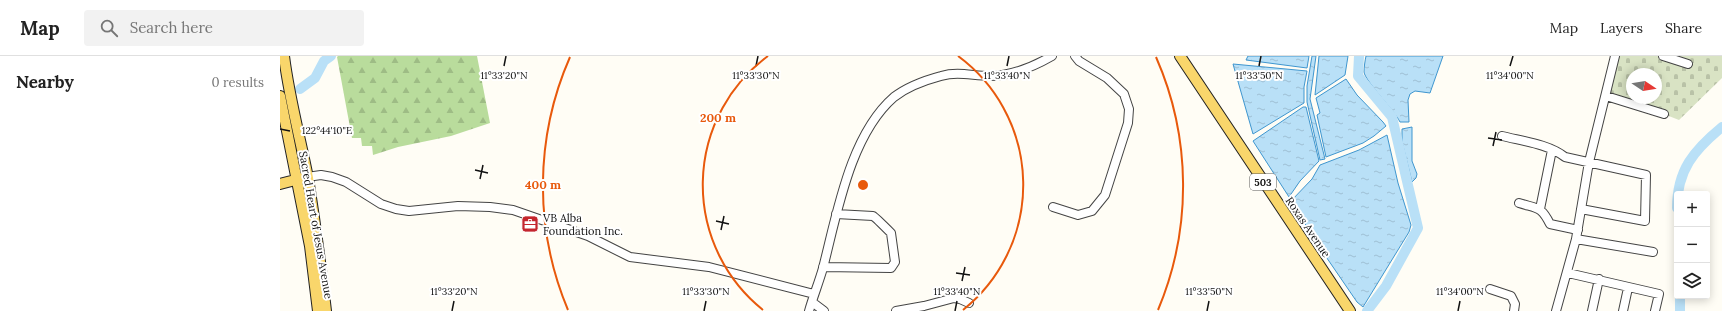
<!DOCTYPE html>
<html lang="en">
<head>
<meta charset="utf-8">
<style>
  body { margin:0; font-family:Lora,serif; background:#f2f2f2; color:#222 }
  .controls { position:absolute; right:12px; bottom:12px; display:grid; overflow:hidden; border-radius:4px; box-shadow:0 2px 10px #0003 }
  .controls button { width:36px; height:36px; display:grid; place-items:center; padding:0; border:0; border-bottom:1px solid #e0e0e0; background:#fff; color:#222; font:20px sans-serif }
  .compass { position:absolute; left:1346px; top:12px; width:36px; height:36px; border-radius:50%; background:#fff; box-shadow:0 2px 10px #0003; rotate:102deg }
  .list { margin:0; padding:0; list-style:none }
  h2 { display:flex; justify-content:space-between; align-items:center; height:52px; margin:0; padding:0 16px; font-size:17px }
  h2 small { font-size:13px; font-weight:400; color:#767676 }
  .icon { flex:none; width:22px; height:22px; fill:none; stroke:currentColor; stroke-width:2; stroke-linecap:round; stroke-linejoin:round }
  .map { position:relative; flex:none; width:1442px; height:255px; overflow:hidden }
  header { display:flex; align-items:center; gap:24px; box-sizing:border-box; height:56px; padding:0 20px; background:#fff; border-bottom:1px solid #e0e0e0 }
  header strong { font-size:19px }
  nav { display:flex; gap:22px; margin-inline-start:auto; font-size:14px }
  .search { width:280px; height:36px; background:#f2f2f2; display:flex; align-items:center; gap:10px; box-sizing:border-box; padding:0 14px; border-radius:4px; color:#767676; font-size:15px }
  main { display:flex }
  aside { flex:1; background:#fff }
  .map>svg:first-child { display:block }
  .forest { fill:url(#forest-firs) }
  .cemetery { fill:url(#cemetery-stones); fill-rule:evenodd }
  .water { fill:url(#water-ripples); stroke:#3f96cf }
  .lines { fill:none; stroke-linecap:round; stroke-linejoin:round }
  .river { stroke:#b9e0f7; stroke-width:10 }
  .minor-casing { stroke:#444; stroke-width:10 }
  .major-casing { stroke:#222; stroke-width:12 }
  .minor { stroke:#fff; stroke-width:8 }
  .major { stroke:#f9d66b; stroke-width:10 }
  .ticks { fill:none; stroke:#111; stroke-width:1.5 }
  .ring { fill:none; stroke:#e8590c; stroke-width:2 }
  .labels { text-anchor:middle; stroke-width:4; stroke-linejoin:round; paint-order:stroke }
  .shield { fill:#fff; stroke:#585858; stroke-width:1 }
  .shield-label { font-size:10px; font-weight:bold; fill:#111 }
  .poi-label { font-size:11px; fill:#111; stroke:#fff; text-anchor:start }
  .street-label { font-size:11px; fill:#111; stroke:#fff }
  .ticks-label { font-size:10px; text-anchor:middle; fill:#111; stroke:#fff; stroke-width:4; stroke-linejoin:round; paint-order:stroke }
  .centre { fill:#e8590c; stroke:#fff; stroke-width:2 }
  .ring-label { font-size:12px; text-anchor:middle; font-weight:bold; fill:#e8590c; stroke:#fff; stroke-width:4; stroke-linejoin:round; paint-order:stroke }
</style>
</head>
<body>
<header>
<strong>Map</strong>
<div class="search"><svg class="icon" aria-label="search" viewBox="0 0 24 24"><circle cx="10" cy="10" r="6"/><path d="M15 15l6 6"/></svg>Search here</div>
<nav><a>Map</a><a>Layers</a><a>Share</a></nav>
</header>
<main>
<aside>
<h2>Nearby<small>0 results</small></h2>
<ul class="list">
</ul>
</aside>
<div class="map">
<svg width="1442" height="255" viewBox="0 0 1442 255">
  <defs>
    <pattern id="forest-firs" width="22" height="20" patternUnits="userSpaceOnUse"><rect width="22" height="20" fill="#b9dc9c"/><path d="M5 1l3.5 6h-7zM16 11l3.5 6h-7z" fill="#9ebc85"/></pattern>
    <pattern id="cemetery-stones" width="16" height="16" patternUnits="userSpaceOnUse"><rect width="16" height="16" fill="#d9e3c4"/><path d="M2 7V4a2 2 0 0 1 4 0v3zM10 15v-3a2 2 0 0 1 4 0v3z" fill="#b9c2a7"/></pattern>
    <pattern id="water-ripples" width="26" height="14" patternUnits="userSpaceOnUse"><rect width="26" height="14" fill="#b9e0f7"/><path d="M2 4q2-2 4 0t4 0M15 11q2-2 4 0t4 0" fill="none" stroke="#9ebfd3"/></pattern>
  </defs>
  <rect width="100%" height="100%" fill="#fffdf5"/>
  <path class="forest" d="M58 0H197L210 67 171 80 118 91 93 99 92 90H82L81 82H72L57 1Z"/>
  <path class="cemetery" d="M1337 0H1442V22L1399 64 1330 37 1335 18ZM1352 18H1376V42H1352Z"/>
  <path class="water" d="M968 0H1029L1027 12 966 4Z
    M1032 0H1036L1030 43 1045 103 1040 104 1027 46V30Z
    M1039 0H1068L1065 19 1035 39Z
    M1086 0H1163L1150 37 1135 35 1130 38 1128 44 1129 66H1120C1114 54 1085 25 1084 16 1084 11 1085 5 1086 0Z
    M953 8 1027 15 1024 31V47L973 78Z
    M1066 23 1077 39 1103 66 1106 70 1094 80 1083 87 1046 101 1037 59 1040 57 1036 42Z
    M1023 51H1026L1039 105 1020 125 1009 141 973 85Z
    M1132 71V105L1137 118 1136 122 1132 126 1122 86V73Z
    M1107 79 1118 127 1131 169 1129 176 1083 251 1077 246 1040 192 1011 145 1032 123 1040 109 1079 94Z"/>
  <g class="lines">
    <path class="river" d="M1079 0 1078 20 1112 61 1138 172 1106 230 1087 255
      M20 33 35 22 44 5 51 0
      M1397 152C1397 114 1414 94 1442 71
      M1400 255V240"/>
    <g class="minor-casing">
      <path id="minor" d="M1383 0 1408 8
        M1326 40 1384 58
        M1222 80C1242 85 1269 88 1285 101L1366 119 1365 165 1301 153
        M27 121 41 119 52 121 66 126 101 148 116 153 129 155 178 150 210 151 233 154 308 180 350 201 429 211 534 238
        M1239 147C1258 153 1261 150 1270 168L1298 174
        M773 151 798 159 812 155 825 139 848 67 849 53 844 38 827 22 799 5 795 0
        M1260 153 1272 94
        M1296 183 1373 196
        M543 211 611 212 615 206 611 177C609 175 595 161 593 160L556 158
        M1288 217 1379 238 1375 255
        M1210 233 1231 240 1235 248 1234 255
        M532 246 544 255
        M529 255C533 241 539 226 543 212 557 158 570 79 614 41 627 31 646 24 661 20 678 15 693 20 709 20 732 20 753 11 772 0
        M616 255 644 250 674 242 680 243 689 247
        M1276 255 1296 183 1309 106 1335 0
        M1312 255 1319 223
        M1343 255 1348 232"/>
    </g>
    <g class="major-casing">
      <path id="major" d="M4 0C9 41 20 81 28 122 35 166 41 211 46 255
        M900 0 1070 255
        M0 40 30 190 38 255
        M0 128 23 122"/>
    </g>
    <use href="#minor" class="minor"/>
    <use href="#major" class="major"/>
  </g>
  <path class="ticks" d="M224 10 226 0M476 10 478 0M727 10 729 0M979 10 981 0M1230 10 1233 0M0 73 10 75M1208 82 1222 84M1213 90 1216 76M195 114 208 117M200 123 203 109M436 165 449 168M441 174 444 160M676 217 690 219M682 225 685 211M172 255 174 245M424 255 426 245M675 255 677 245M927 255 929 245M1178 255 1180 245"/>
  <g class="ring">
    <path d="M483 254A160 160 0 0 1 488 0M678 0A160 160 0 0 1 683 254"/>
    <path d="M288 254A320 320 0 0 1 290 1M876 1A320 320 0 0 1 878 254"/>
  </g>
  <defs>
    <g id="office-square" transform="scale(0.9)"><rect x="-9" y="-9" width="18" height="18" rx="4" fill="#c4262e" stroke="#fff"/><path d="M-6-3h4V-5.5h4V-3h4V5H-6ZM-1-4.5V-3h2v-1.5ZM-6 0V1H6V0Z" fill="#fff"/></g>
  </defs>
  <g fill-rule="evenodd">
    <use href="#office-square" x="250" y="168"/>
  </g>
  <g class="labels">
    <rect class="shield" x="970" y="118" width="26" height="16" rx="3"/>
    <g class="shield-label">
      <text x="983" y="130">503</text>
    </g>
    <g class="poi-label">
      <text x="263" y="166">VB Alba<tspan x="263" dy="13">Foundation Inc.</tspan></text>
    </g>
    <g class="street-label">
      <text transform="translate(36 169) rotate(80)" y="4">Sacred Heart of Jesus Avenue</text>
      <text transform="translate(1028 171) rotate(56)" y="4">Roxas Avenue</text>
    </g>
  </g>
  <g class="ticks-label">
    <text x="224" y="23">11°33'20"N</text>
    <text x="476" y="23">11°33'30"N</text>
    <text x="727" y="23">11°33'40"N</text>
    <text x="979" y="23">11°33'50"N</text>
    <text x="1230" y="23">11°34'00"N</text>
    <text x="47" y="78">122°44'10"E</text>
    <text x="174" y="239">11°33'20"N</text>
    <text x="426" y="239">11°33'30"N</text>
    <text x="677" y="239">11°33'40"N</text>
    <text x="929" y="239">11°33'50"N</text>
    <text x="1180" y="239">11°34'00"N</text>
  </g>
  <circle cx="583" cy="129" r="6" class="centre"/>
  <g class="ring-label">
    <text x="438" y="66">200 m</text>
    <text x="263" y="133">400 m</text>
  </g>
</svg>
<div class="controls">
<button>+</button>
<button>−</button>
<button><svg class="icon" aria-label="layers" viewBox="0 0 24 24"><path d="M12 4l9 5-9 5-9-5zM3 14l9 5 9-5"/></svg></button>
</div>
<svg class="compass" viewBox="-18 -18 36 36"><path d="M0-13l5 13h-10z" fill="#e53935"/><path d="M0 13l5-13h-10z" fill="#767676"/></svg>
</div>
</main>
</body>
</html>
